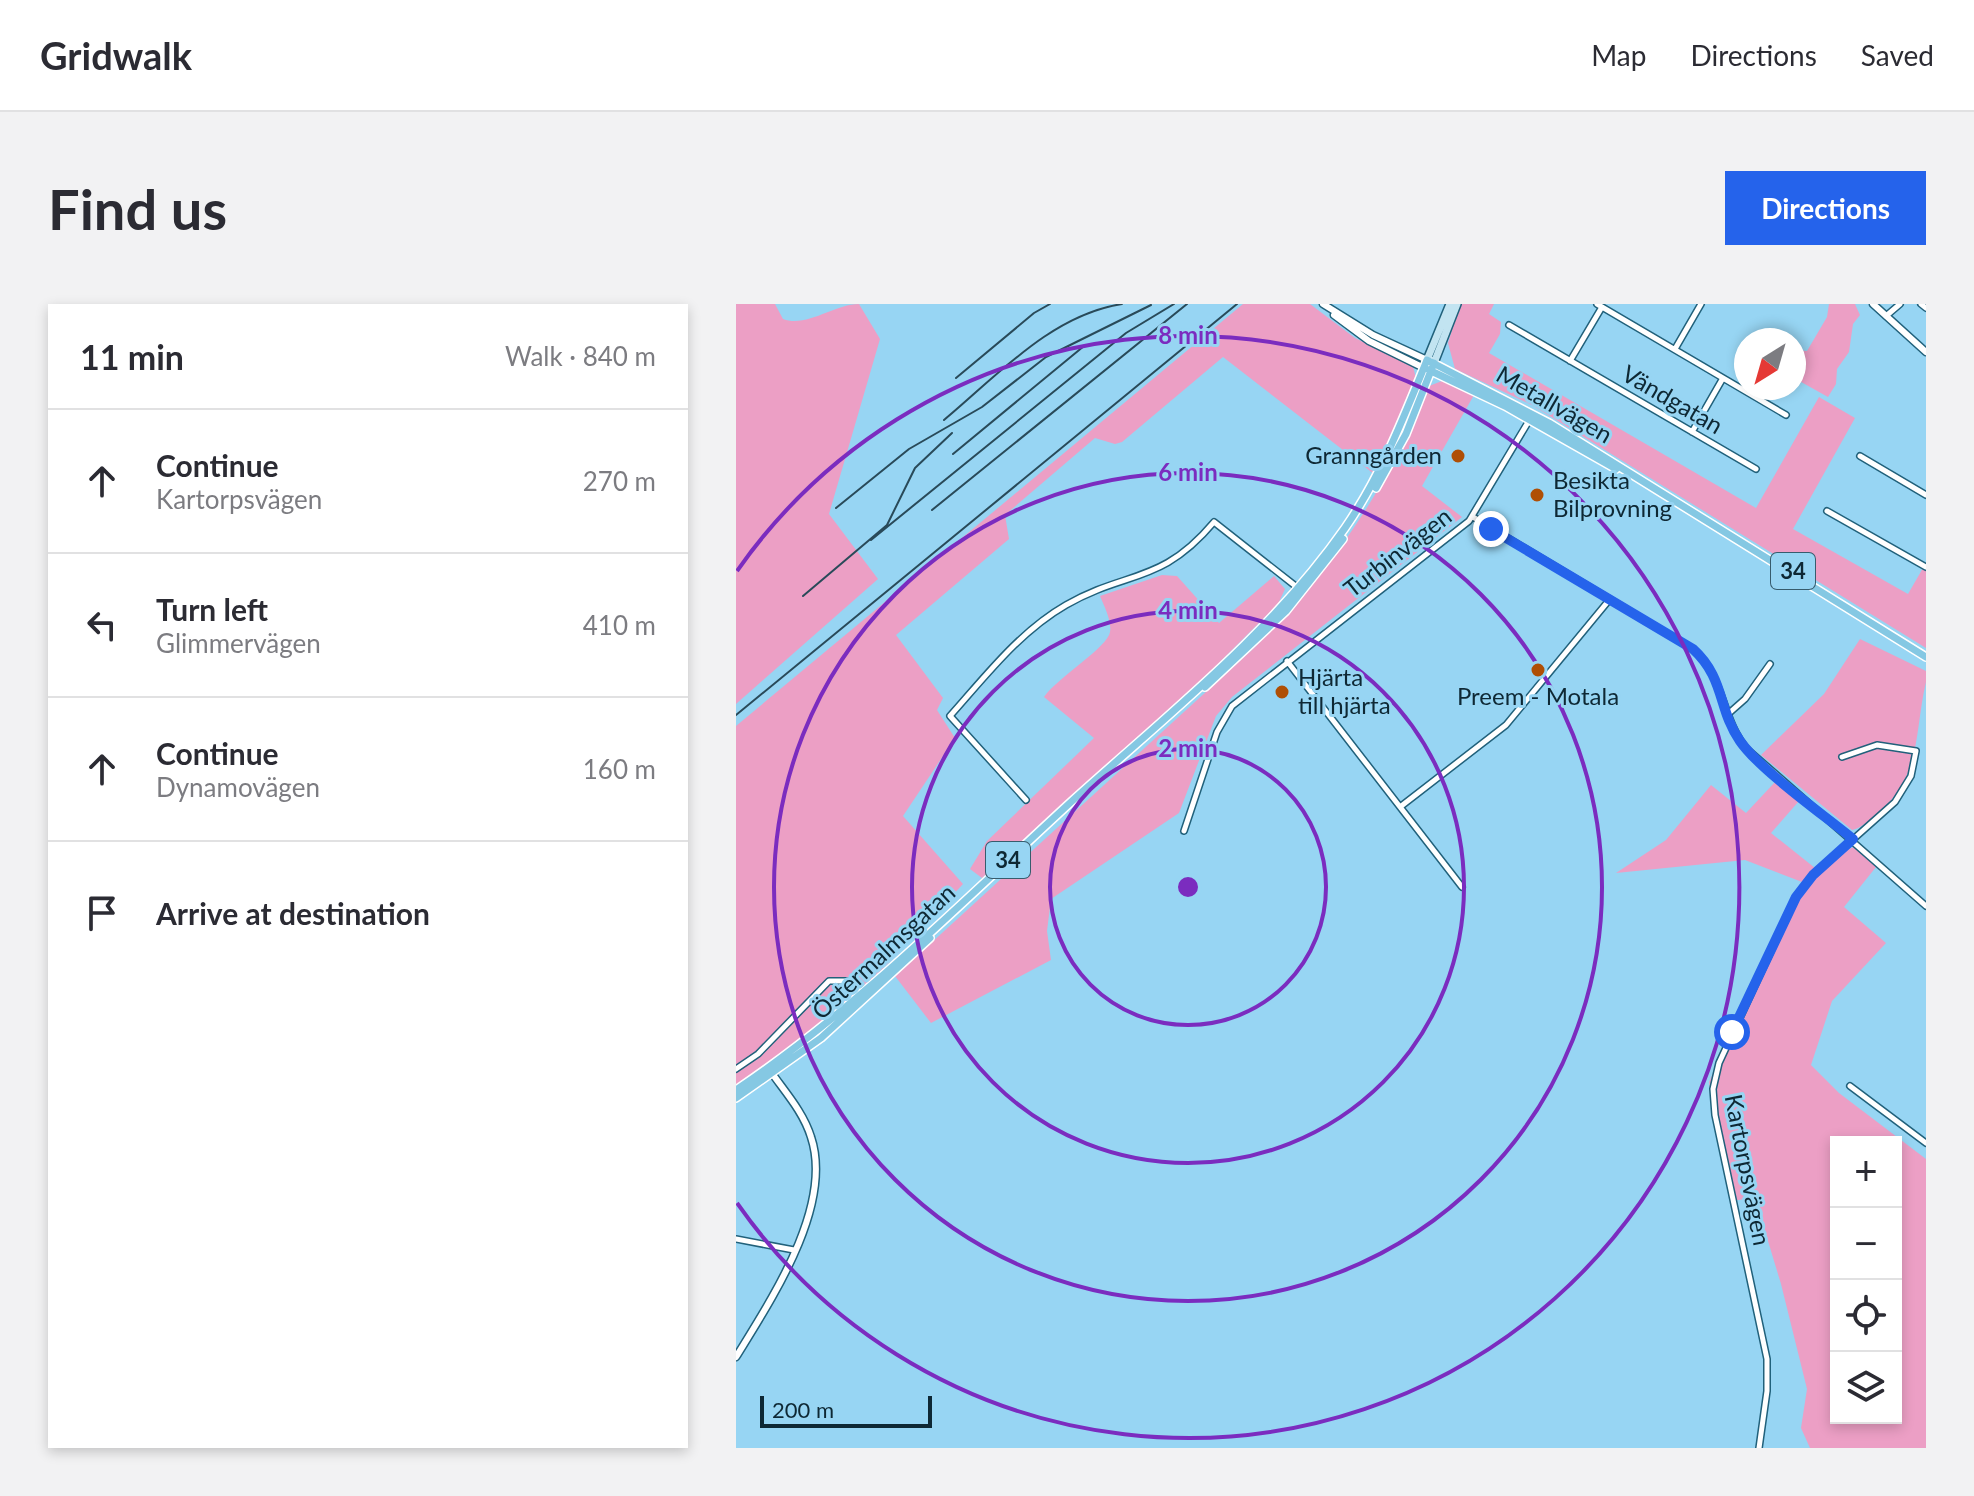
<!DOCTYPE html>
<html lang="en">
<head>
<meta charset="utf-8">
<style>
  body { margin:0; font-family:Lato,sans-serif; background:#f2f2f3; color:#2b2b33 }
  .controls { position:absolute; right:24px; bottom:24px; display:grid; overflow:hidden; border-radius:0px; box-shadow:0 4px 12px #0003 }
  .controls button { width:72px; height:72px; display:grid; place-items:center; padding:0; border:0; border-bottom:2px solid #e1e1e2; background:#fff; color:#2b2b33; font:40px sans-serif }
  .compass { position:absolute; left:998px; top:24px; width:72px; height:72px; border-radius:50%; background:#fff; box-shadow:0 4px 12px #0003; rotate:217deg }
  .scale { position:absolute; left:24px; bottom:20px; width:172px; box-sizing:border-box; padding-left:8px; border:4px solid #0e2834; border-top:0; font-size:22px; line-height:28px; white-space:nowrap; color:#0e2834; -webkit-text-stroke:6px #97d5f3; paint-order:stroke }
  .stop { position:absolute; width:24px; height:24px; margin:-18px; border:6px solid #2563eb; border-radius:50%; background:#fff }
  .stop.end { background:#2563eb; border-color:#fff; box-shadow:0 2px 8px #0008 }
  .list { margin:0; padding:0; list-style:none }
  h2 { display:flex; justify-content:space-between; align-items:center; height:104px; margin:0; padding:0 32px; font-size:34px }
  h2 small { font-size:26px; font-weight:400; color:#7c7c81 }
  .list li { display:grid; grid-template-columns:52px 1fr auto; gap:24px; align-items:center; box-sizing:border-box; height:144px; padding:0 32px; border-top:2px solid #e1e1e2 }
  .list b { display:block; font-size:30px; white-space:nowrap }
  .list p { margin:0; font-size:26px; white-space:nowrap; color:#7c7c81 }
  .list em { font-size:26px; font-style:normal; color:#7c7c81 }
  .icon { flex:none; width:44px; height:44px; fill:none; stroke:currentColor; stroke-width:2; stroke-linecap:round; stroke-linejoin:round }
  .map { position:relative; flex:none; width:1190px; height:1144px; overflow:hidden; border-radius:0px }
  header { display:flex; align-items:center; gap:48px; box-sizing:border-box; height:112px; padding:0 40px; background:#fff; border-bottom:2px solid #e1e1e2 }
  header strong { font-size:38px }
  nav { display:flex; gap:44px; margin-inline-start:auto; font-size:28px }
  .intro { display:flex; align-items:center; justify-content:space-between; box-sizing:border-box; height:192px; padding:0 48px }
  h1 { margin:0; font-size:56px }
  .button { padding:20px 36px; border-radius:0px; background:#2563eb; color:#fff; font-size:28px; font-weight:700 }
  main { display:flex; gap:48px; padding:0 48px }
  aside { flex:1; background:#fff; border-radius:0px; box-shadow:0 4px 12px #0003 }
  .map>svg:first-child { display:block }
  .green { fill:#ec9fc5; fill-rule:evenodd }
  .lines { fill:none; stroke-linecap:round; stroke-linejoin:round }
  .minor-casing { stroke:#21617b; stroke-width:8 }
  .tertiary-casing { stroke:#21617b; stroke-width:9 }
  .secondary-casing { stroke:#21617b; stroke-width:10 }
  .primary-casing { stroke:#fff; stroke-width:10 }
  .minor { stroke:#fff; stroke-width:5 }
  .tertiary { stroke:#fff; stroke-width:6 }
  .secondary { stroke:#c2e4f1; stroke-width:7 }
  .primary { stroke:#85c8e3; stroke-width:7 }
  .rail { stroke:#294a59; stroke-width:2 }
  .route { stroke:#2563eb; stroke-width:10 }
  .ring { fill:none; stroke:#7b2cbf; stroke-width:4 }
  .poi-dot { fill:#af4f05; stroke:#97d5f3; stroke-width:3 }
  .labels { text-anchor:middle; stroke-width:6; stroke-linejoin:round; paint-order:stroke }
  .shield { fill:#97d5f3; stroke:#375c6d; stroke-width:2 }
  .shield-label { font-size:22px; font-weight:bold; fill:#0e2834 }
  .street-label { font-size:24px; fill:#0e2834; stroke:#97d5f3 }
  .poi-label { font-size:24px; fill:#0e2834; stroke:#97d5f3; text-anchor:start }
  .centre { fill:#7b2cbf; stroke:#97d5f3; stroke-width:4 }
  .ring-label { font-size:24px; text-anchor:middle; font-weight:bold; fill:#7b2cbf; stroke:#97d5f3; stroke-width:6; stroke-linejoin:round; paint-order:stroke }
</style>
</head>
<body>
<header>
<strong>Gridwalk</strong>
<nav><a>Map</a><a>Directions</a><a>Saved</a></nav>
</header>
<div class="intro"><h1>Find us</h1><a class="button">Directions</a></div>
<main>
<aside>
<h2>11 min<small>Walk · 840 m</small></h2>
<ul class="list">
<li><svg class="icon" aria-label="ahead" viewBox="0 0 24 24"><path d="M12 20V5M6 11l6-6 6 6"/></svg><div><b>Continue</b><p>Kartorpsvägen</p></div><em>270 m</em></li>
<li><svg class="icon" aria-label="left" viewBox="0 0 24 24"><path d="M17 20v-9H6M10 6l-5 5 5 5"/></svg><div><b>Turn left</b><p>Glimmervägen</p></div><em>410 m</em></li>
<li><svg class="icon" aria-label="ahead" viewBox="0 0 24 24"><path d="M12 20V5M6 11l6-6 6 6"/></svg><div><b>Continue</b><p>Dynamovägen</p></div><em>160 m</em></li>
<li><svg class="icon" aria-label="arrive" viewBox="0 0 24 24"><path d="M6 21V4h12l-3 4 3 4H6"/></svg><div><b>Arrive at destination</b></div></li>
</ul>
</aside>
<div class="map">
<svg width="1190" height="1144" viewBox="0 0 1190 1144">
  <rect width="100%" height="100%" fill="#97d5f3"/>
  <path class="green" d="M0 0H39L47 15C71 24 98 0 123 0L144 35 93 210 142 275 0 400Z
    M507 0H574L619 34 677 62 680 75 638 170 487 53 386 138 379 140 359 134 269 211 273 235 160 331 207 394 201 406 219 434 167 512 227 580C163 649 84 737 0 781V422Z
    M724 0H758L753 10 765 18 764 30 753 49 1020 204 1083 93 1119 114 1057 225 1172 290 1187 264H1190V344L796 101 719 65 712 39Z
    M1093 0H1119L1124 11 1117 20 1113 48 1101 65 1100 80 1092 93 1058 74V46L1071 47 1091 13Z
    M706 77 738 91 686 182 726 213 496 393 480 412 443 509 315 595 311 627 315 656 195 719 159 672 518 344C595 267 652 183 693 82Z
    M426 271 441 272 483 319 538 272 549 285 542 300 476 366 246 574 234 565 251 537 358 434 308 393C321 374 372 343 374 328 376 317 368 302 364 292Z
    M1124 335 1190 367V378C1178 429 1186 472 1142 509 1133 516 1126 524 1116 526L1025 451 1088 390Z
    M1040 477 1063 497 1035 529 1079 564 1066 578 1009 556 880 569 930 536 975 481 1010 509Z
    M1118 543 1140 563 1108 603 1150 639 1096 697 1075 761 1103 789 1190 855V1144H1074L1065 1124 1071 1085 1045 980 1019 894 994 897 973 778 1066 581 1100 550ZM1100 838H1160V1114H1100Z"/>
  <g class="lines">
    <g class="minor-casing">
      <path id="minor" d="M861 0 1050 111
        M1185 0 1190 4
        M1150 12 1164 0
        M773 21 1020 165
        M939 45 965 0
        M834 57 866 3
        M956 128 987 74
        M1124 152 1190 191
        M1091 207 1190 263
        M737 213 957 345C989 373 985 414 1011 445L1190 602
        M551 357 726 583
        M992 410 1009 395 1034 360
        M290 496 214 412C249 373 283 328 330 301 391 266 425 281 478 218L562 284
        M664 503 770 421 874 295
        M448 527 481 428 496 402 733 217 794 115
        M0 765 22 750 93 677H111L127 690
        M1114 782 1190 839
        M0 935 58 946
        M1023 1144 1031 1087V1055L979 811 977 785 983 759 1060 593 1077 571 1159 498 1175 472 1180 447 1141 441 1106 453"/>
    </g>
    <g class="tertiary-casing">
      <path id="tertiary" d="M587 0 637 31 691 56
        M1137 0 1190 48
        M598 11 633 37 688 64
        M0 1053C35 996 98 902 75 833 67 807 48 787 33 765"/>
    </g>
    <g class="secondary-casing">
      <path id="secondary" d="M691 56 714 0
        M698 59 721 0"/>
    </g>
    <g class="primary-casing">
      <path id="primary" d="M693 66 769 102 880 165
        M640 184 670 130 698 59
        M469 383 550 307 607 235
        M0 786C122 704 227 597 335 498 430 412 535 330 609 224 645 172 667 115 691 56L813 119 1190 353
        M0 794 85 734 194 634"/>
    </g>
    <use href="#minor" class="minor"/>
    <use href="#tertiary" class="tertiary"/>
    <use href="#secondary" class="secondary"/>
    <use href="#primary" class="primary"/>
    <path class="rail" d="M220 74 298 9 314 0
      M208 116C261 72 315 11 386 0
      M217 150 348 42
      M100 204 173 145 246 103 310 53 415 1
      M196 206 451 0
      M135 236 390 29 438 0
      M67 292 151 221 179 164 216 129
      M0 411 501 0"/>
  </g>
  <g class="lines">
    <path class="route" d="M755 225 957 345C989 374 982 406 1004 437 1024 466 1088 511 1117 535L1077 571 1060 593 996 728"/>
  </g>
  <g class="ring">
    <circle cx="452" cy="583" r="138"/>
    <circle cx="452" cy="583" r="276"/>
    <circle cx="452" cy="583" r="414"/>
    <path d="M1 267A551 551 0 1 1 1 899"/>
  </g>
  <g class="poi-dot">
    <circle cx="722" cy="152" r="8"/>
    <circle cx="801" cy="191" r="8"/>
    <circle cx="802" cy="366" r="8"/>
    <circle cx="546" cy="388" r="8"/>
  </g>
  <g class="labels">
    <g class="shield">
      <rect x="1035" y="249" width="44" height="36" rx="6"/>
      <rect x="250" y="538" width="44" height="36" rx="6"/>
    </g>
    <g class="shield-label">
      <text x="1057" y="275">34</text>
      <text x="272" y="564">34</text>
    </g>
    <g class="street-label">
      <text transform="translate(936 96) rotate(30)" y="8">Vändgatan</text>
      <text transform="translate(818 101) rotate(30)" y="8">Metallvägen</text>
      <text transform="translate(662 249) rotate(-38)" y="8">Turbinvägen</text>
      <text transform="translate(148 648) rotate(-43)" y="8">Östermalmsgatan</text>
      <text transform="translate(1011 866) rotate(79)" y="8">Kartorpsvägen</text>
    </g>
    <g class="poi-label">
      <text x="706" y="160" text-anchor="end">Granngården</text>
      <text x="817" y="185">Besikta<tspan x="817" dy="28">Bilprovning</tspan></text>
      <text x="562" y="382">Hjärta<tspan x="562" dy="28">till hjärta</tspan></text>
      <text x="802" y="401" text-anchor="middle">Preem - Motala</text>
    </g>
  </g>
  <circle cx="452" cy="583" r="12" class="centre"/>
  <g class="ring-label">
    <text x="452" y="40">8 min</text>
    <text x="452" y="177">6 min</text>
    <text x="452" y="315">4 min</text>
    <text x="452" y="453">2 min</text>
  </g>
</svg>
<div class="controls">
<button>+</button>
<button>−</button>
<button><svg class="icon" aria-label="locate" viewBox="0 0 24 24"><circle cx="12" cy="12" r="6"/><path d="M12 2v4M12 18v4M2 12h4M18 12h4"/></svg></button>
<button><svg class="icon" aria-label="layers" viewBox="0 0 24 24"><path d="M12 4l9 5-9 5-9-5zM3 14l9 5 9-5"/></svg></button>
</div>
<svg class="compass" viewBox="-18 -18 36 36"><path d="M0-13l5 13h-10z" fill="#e53935"/><path d="M0 13l5-13h-10z" fill="#7c7c81"/></svg>
<div class="scale">200 m</div>
<div class="stop" style="left:996px;top:728px"></div>
<div class="stop end" style="left:755px;top:225px"></div>
</div>
</main>
</body>
</html>
